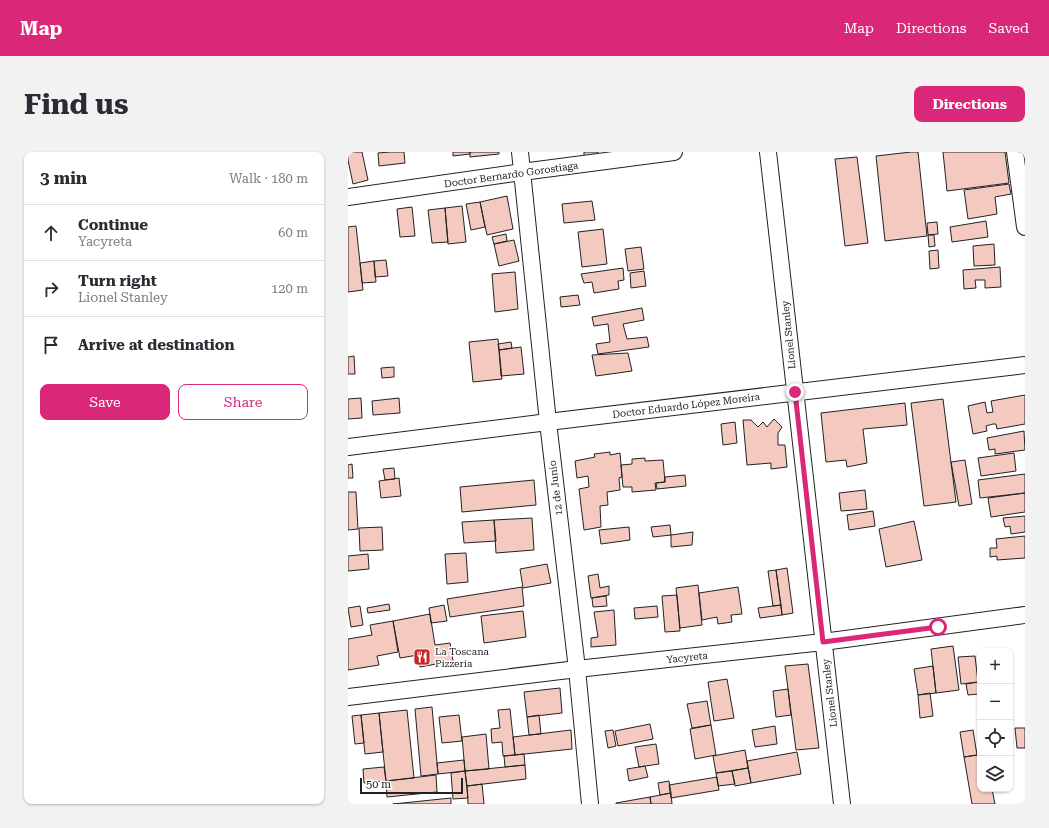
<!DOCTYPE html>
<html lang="en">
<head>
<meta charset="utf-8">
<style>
  body { margin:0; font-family:"Roboto Serif",serif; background:#f2f2f3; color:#2b2b33 }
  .controls { position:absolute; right:12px; bottom:12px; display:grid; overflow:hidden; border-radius:8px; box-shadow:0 1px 3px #0004 }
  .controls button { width:36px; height:36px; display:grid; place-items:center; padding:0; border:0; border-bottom:1px solid #e1e1e2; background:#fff; color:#2b2b33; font:20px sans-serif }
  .scale { position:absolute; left:12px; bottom:10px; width:103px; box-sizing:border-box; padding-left:4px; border:2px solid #222; border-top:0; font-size:11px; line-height:14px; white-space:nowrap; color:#222; -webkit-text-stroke:3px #fff; paint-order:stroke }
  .stop { position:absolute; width:12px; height:12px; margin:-9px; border:3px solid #db2777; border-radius:50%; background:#fff }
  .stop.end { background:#db2777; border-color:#fff; box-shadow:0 1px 4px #0008 }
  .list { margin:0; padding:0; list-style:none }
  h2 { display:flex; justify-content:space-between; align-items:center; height:52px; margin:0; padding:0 16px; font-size:17px }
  h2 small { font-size:13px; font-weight:400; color:#7c7c81 }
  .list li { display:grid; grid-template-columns:26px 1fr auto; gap:12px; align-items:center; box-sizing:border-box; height:56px; padding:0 16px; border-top:1px solid #e1e1e2 }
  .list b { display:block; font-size:15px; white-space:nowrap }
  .list p { margin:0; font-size:13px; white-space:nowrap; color:#7c7c81 }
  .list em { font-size:13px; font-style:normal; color:#7c7c81 }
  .actions { display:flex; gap:8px; padding:12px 16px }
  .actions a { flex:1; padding:9px 0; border:1px solid #db2777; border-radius:8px; text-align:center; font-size:14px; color:#db2777 }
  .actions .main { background:#db2777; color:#fff }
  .icon { flex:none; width:22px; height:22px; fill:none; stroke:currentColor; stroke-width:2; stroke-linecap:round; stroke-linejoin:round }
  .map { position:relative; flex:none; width:677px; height:652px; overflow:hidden; border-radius:8px }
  header { display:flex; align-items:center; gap:24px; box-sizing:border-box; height:56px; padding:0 20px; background:#db2777; color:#fff }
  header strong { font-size:19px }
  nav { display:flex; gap:22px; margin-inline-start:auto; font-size:14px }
  .intro { display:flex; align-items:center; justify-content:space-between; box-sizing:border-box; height:96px; padding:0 24px }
  h1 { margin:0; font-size:28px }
  .button { padding:10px 18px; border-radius:8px; background:#db2777; color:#fff; font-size:14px; font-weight:700 }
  main { display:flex; gap:24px; padding:0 24px }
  aside { flex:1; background:#fff; border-radius:8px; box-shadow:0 1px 3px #0004 }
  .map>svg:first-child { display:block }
  .building { fill:#f3c9c0; stroke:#222 }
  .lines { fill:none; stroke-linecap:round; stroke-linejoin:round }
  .minor-casing { stroke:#222; stroke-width:18 }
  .minor { stroke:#fff; stroke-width:16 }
  .route { stroke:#db2777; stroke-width:5 }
  .labels { text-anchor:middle; stroke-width:3; stroke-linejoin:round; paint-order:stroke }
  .street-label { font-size:10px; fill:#222; stroke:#fff }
  .poi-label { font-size:10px; fill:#222; stroke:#fff; text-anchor:start }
</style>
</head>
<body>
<header>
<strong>Map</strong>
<nav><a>Map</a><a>Directions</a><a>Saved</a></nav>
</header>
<div class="intro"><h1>Find us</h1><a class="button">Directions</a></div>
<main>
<aside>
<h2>3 min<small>Walk · 180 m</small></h2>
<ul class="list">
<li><svg class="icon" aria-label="ahead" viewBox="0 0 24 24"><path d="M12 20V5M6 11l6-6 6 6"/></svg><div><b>Continue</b><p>Yacyreta</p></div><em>60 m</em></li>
<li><svg class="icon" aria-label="right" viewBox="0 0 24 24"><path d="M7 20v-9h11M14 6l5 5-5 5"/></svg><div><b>Turn right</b><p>Lionel Stanley</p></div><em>120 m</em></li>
<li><svg class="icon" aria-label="arrive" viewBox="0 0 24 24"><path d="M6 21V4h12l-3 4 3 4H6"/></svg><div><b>Arrive at destination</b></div></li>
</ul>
<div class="actions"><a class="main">Save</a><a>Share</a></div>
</aside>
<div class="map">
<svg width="677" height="652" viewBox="0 0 677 652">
  <rect width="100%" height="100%" fill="#fff"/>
  <path class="building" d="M0 0H14L20 28 5 32 0 8Z
    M42 0H56L57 11 31 14 30 1Z
    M105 0H122V2L105 4Z
    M122 0H151V2L122 5Z
    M236 0H250V4L236 5Z
    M563 0H570L579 84 537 89 528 4Z
    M595 0H657L661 31 599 39Z
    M509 5 520 91 497 94 487 7Z
    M661 32 663 42 647 45 649 62 620 67 616 38Z
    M159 44 165 77 139 83 132 50Z
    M244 49 247 68 216 71 214 52Z
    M132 50 137 75 123 78 118 52Z
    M114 54 118 90 100 92 97 56Z
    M64 55 67 84 52 85 49 57Z
    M97 56 100 90 84 91 80 58Z
    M638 69 640 85 604 90 602 75Z
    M589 70 590 82 580 83 579 71Z
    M8 74 15 138 0 140V75Z
    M255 77 259 112 234 115 230 80Z
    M158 82 159 89 146 92 144 85Z
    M580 83H586L587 94 581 95Z
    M166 88 171 109 151 114 146 92Z
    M646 92 647 113 626 114 625 94Z
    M293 95 296 117 280 119 277 97Z
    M590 98 591 116 582 117 581 99Z
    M38 108 40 124 27 125 26 109Z
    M26 109 28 130 14 131 12 111Z
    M652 115 653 135 637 136V128H627L628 136 616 137 615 118Z
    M275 116 276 128 270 129 271 137 246 141 244 130 236 131 233 122Z
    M296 119 298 134 283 136 282 121Z
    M167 120 170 157 147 160 144 122Z
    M230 143 232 153 213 155 212 145Z
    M294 156 296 168 275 172 279 187 299 185 301 195 250 202 248 192 262 190 260 172 246 174 244 165Z
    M150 187 154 227 125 230 121 190Z
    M163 190 164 196 151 198 150 192Z
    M173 195 176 222 153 224 151 198Z
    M280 201 284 219 248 224 244 203Z
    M6 204 7 222H0V205Z
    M46 215V225L34 226 33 216Z
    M677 243V272L649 277 648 272H645L638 274 639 279 625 282 620 254 637 250 639 261 645 260 643 249Z
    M13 246 14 266 0 267V247Z
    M51 246 52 261 25 263 24 249Z
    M595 247 608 350 576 354 563 251Z
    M557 251 559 273 515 277 519 311 499 315 498 308 478 310 473 261Z
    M426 267 434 275 430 281V293H437L439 315 423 317V311L399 313 395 268H403L410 275 415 270 419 275Z
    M387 270 389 291 375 293 373 272Z
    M676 279 677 298 647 302V297L641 298 639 286Z
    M262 300V303L272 301 274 325 271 326 272 338 259 340 260 353 252 354 253 375 236 378 231 337 241 335 240 324 229 326 227 309 247 305 246 302Z
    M666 301 668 319 633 324 630 306Z
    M297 306V309L315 308 317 330 307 331 308 338 284 340V335H275L273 313 284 312V307Z
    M617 308 624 352 611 354 603 310Z
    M4 312 5 326H0V313Z
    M46 316 47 327 37 328 35 317Z
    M677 322V341L632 346 630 328Z
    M337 323 338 334 309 337 308 331 317 330V325Z
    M51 326 53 344 33 346 31 329Z
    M186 328 188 353 114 360 112 335Z
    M517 338 519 357 493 359 491 341Z
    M0 340H8L10 377 0 378Z
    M677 341V360L643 365 640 346Z
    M525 359 527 374 501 378 499 363Z
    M677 364V380L663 382 662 374 657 375 655 366Z
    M184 366 186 398 148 401 146 368Z
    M146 368 148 389 116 391 114 370Z
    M566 369 574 408 538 415 531 377Z
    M322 373 323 383 305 385 303 375Z
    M34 375 35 398 12 399 11 376Z
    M281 375 282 388 253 392 251 378Z
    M345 380 344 393 323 395V383Z
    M677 384V406L649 408V404L642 405V396H649L648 387Z
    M118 401 120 430 99 432 97 402Z
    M20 402 21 417 0 419V404Z
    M199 412 203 431 175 436 172 417Z
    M439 416 445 461 434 463 428 418Z
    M428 418 433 453 425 454 420 419Z
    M250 422 252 436 261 434V443L243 446 240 424Z
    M350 433 354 473 332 476 328 436Z
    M174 435 176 454 102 465 99 447Z
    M390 435 394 462 383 463 384 470 370 472 369 465 354 468 351 441Z
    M329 443 332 479 317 480 314 444Z
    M258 444 259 454 245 455 244 446Z
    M41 452 42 458 20 461 19 456Z
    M96 453 99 469 83 471 81 456Z
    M433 453 434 463 412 466 410 456Z
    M12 454 15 473 3 475 0 456Z
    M309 454 310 465 287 467 286 456Z
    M266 458 268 493 243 495V486L250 485 246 460Z
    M175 459 178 485 136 491 133 464Z
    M82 462 87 493 102 491 105 509 72 515 70 503 52 506 45 469Z
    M45 469 50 500 29 504 31 513 0 518V487L24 483 22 473Z
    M605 494 611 538 588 541 583 497Z
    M627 504 630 530 613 532 610 505Z
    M460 512 471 596 448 598 437 514Z
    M585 514 588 541 570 543 566 517Z
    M379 527 386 566 366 569 360 530Z
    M630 530 631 542 620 543 618 532Z
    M212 536 214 561 179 565 176 540Z
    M440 537 443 563 428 565 425 539Z
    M582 541 585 564 572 566 570 543Z
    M359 549 363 573 344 576 339 552Z
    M84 555 90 622 73 624 67 557Z
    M162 557 167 603 155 604 154 590 144 591 143 577 152 576 150 558Z
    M59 558 66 626 38 629 31 561Z
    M31 561 35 600 17 602 13 563Z
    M13 563 16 591 7 592 4 564Z
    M111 563 114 589 94 591 91 565Z
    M191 563 193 582 181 583 179 565Z
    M302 572 305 587 270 594 267 579Z
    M363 573 368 603 347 607 342 577Z
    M427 574 429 592 407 595 404 578Z
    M667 576H677V596H669Z
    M223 578 224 597 167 603 165 585Z
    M265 578 268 594 260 596 257 579Z
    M625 578 629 603 616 605 612 580Z
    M138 582 141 617 117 619 114 585Z
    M308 592 311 612 291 615 287 595Z
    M397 598 400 616 368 621 365 604Z
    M449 600 453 622 403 631 399 609Z
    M176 602 177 613 157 615 156 604Z
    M629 603H632V637H644L647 652H624L616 605Z
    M116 608 117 619 90 622 89 611Z
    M177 613 178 627 119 634 117 619Z
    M297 614 300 625 281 629 279 617Z
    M36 615 38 629 16 631 15 617Z
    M400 616 403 631 387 634 384 619Z
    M117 619 120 646 105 647 103 621Z
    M384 619 387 632 370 634 368 621Z
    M88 623 89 640 39 645 38 629Z
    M369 625 371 638 323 646 321 633Z
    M321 629 323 641 312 643 310 631Z
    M134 632 136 652H120L119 634Z
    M323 641 324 652H303L302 645Z
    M302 645 303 652H268V651Z
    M103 646V652H45Z"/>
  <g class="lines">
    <g class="minor-casing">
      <path id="minor" d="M172 0 200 270 229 517 242 652
        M420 0 494 652
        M667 0 677 75
        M0 45 174 20 326 0
        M0 295 200 270 677 213
        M0 545 229 517 475 490 677 463"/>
    </g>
    <use href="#minor" class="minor"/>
  </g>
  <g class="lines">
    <path class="route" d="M447 240 475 490 590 475"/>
  </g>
  <defs>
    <g id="restaurant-square" transform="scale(0.9)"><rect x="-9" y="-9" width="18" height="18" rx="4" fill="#c62828" stroke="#fff"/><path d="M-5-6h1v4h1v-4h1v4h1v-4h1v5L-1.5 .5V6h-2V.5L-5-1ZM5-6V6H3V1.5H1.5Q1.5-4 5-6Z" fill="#fff"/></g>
  </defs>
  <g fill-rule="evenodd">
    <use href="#restaurant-square" x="74" y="505"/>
  </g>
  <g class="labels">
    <g class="street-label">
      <text transform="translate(163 22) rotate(-8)" y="4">Doctor Bernardo Gorostiaga</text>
      <text transform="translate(440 183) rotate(-96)" y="4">Lionel Stanley</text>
      <text transform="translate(338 253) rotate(-7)" y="4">Doctor Eduardo López Moreira</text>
      <text transform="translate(207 336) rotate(-97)" y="4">12 de Junio</text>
      <text transform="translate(339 505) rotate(-6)" y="4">Yacyreta</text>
      <text transform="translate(481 541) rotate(-97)" y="4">Lionel Stanley</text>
    </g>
    <g class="poi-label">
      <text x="87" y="503">La Toscana<tspan x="87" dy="12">Pizzeria</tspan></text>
    </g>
  </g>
</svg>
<div class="controls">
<button>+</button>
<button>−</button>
<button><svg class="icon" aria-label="locate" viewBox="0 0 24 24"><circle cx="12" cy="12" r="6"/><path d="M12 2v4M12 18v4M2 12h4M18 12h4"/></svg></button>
<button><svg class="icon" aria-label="layers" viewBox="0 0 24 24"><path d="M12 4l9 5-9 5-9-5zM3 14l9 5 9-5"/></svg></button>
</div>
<div class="scale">50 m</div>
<div class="stop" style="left:590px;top:475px"></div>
<div class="stop end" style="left:447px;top:240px"></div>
</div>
</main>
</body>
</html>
